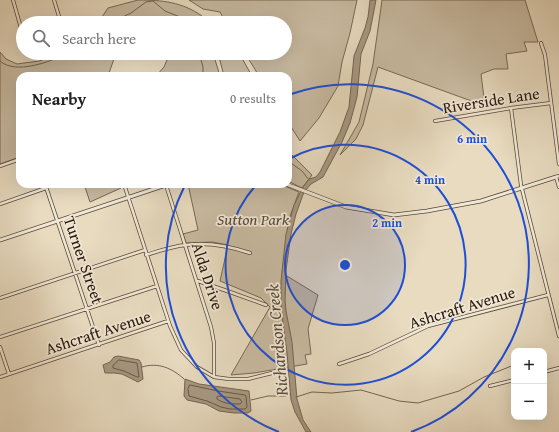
<!DOCTYPE html>
<html lang="en">
<head>
<meta charset="utf-8">
<style>
  body { margin:0; font-family:"Gentium Book Plus",serif; background:#f6f6f6; color:#222 }
  .controls { position:absolute; right:12px; bottom:12px; display:grid; overflow:hidden; border-radius:8px; box-shadow:0 4px 16px #0002 }
  .controls button { width:36px; height:36px; display:grid; place-items:center; padding:0; border:0; border-bottom:1px solid #e0e0e0; background:#fff; color:#222; font:20px sans-serif }
  .list { margin:0; padding:0; list-style:none }
  h2 { display:flex; justify-content:space-between; align-items:center; height:52px; margin:0; padding:0 16px; font-size:17px }
  h2 small { font-size:13px; font-weight:400; color:#767676 }
  .icon { flex:none; width:22px; height:22px; fill:none; stroke:currentColor; stroke-width:2; stroke-linecap:round; stroke-linejoin:round }
  .map { position:relative; flex:none; width:559px; height:432px; overflow:hidden }
  .search { position:absolute; background:#fff; box-shadow:0 4px 16px #0002; left:16px; top:16px; width:276px; height:44px; display:flex; align-items:center; gap:10px; box-sizing:border-box; padding:0 14px; border-radius:22px; color:#767676; font-size:15px }
  .panel { position:absolute; background:#fff; box-shadow:0 4px 16px #0002; left:16px; top:72px; width:276px; height:116px; border-radius:12px }
  .map>svg:first-child { display:block }
  .green { fill:#c8baa1; stroke:#786856 }
  .water { fill:#a79882; stroke:#756452 }
  .lines { fill:none; stroke-linecap:round; stroke-linejoin:round }
  .shore { stroke:#685846; stroke-width:1 }
  .stream { stroke:#756452; stroke-width:1 }
  .minor-casing { stroke:#594838; stroke-width:4 }
  .tertiary-casing { stroke:#594838; stroke-width:4.5 }
  .minor { stroke:#f0e8d6; stroke-width:2.5 }
  .tertiary { stroke:#f0e8d6; stroke-width:3 }
  .ring { fill:none; stroke:#1d4ed8; stroke-width:2 }
  .labels { text-anchor:middle; stroke-width:3.5; stroke-linejoin:round; paint-order:stroke }
  .street-label { font-size:16px; fill:#29170b; stroke:#f0e8d6 }
  .park-label { font-size:16px; font-style:italic; fill:#594838; stroke:#f0e8d6 }
  .water-label { font-size:17px; font-style:italic; fill:#5b4b3b; stroke:#f0e8d6 }
  .centre { fill:#1d4ed8; stroke:#f0e8d6; stroke-width:2 }
  .ring-label { font-size:12px; text-anchor:middle; font-weight:bold; fill:#1d4ed8; stroke:#f0e8d6; stroke-width:3.5; stroke-linejoin:round; paint-order:stroke }
</style>
</head>
<body>
<div class="map">
<svg width="559" height="432" viewBox="0 0 559 432">
  <rect width="100%" height="100%" fill="#e8dbc0"/>
  <filter id="stains"><feTurbulence type="fractalNoise" baseFrequency=".005" numOctaves="4"/><feColorMatrix values="0 0 0 0 .2 0 0 0 0 .09 0 0 0 0 .02 0 0 0 .5 -.17"/></filter>
  <radialGradient id="worn" r=".72"><stop offset=".6" stop-color="#630" stop-opacity="0"/><stop offset="1" stop-color="#630" stop-opacity=".3"/></radialGradient>
  <path class="green" d="M138 0C162 0 182 2 202 16V23H98L108 8Z
    M189 0H357L350 33 342 62 338 86 319 118 300 141 288 122V76H259L245 53H285V23H226L220 12 203 9Z
    M382 0H525L538 42H524L527 51 506 54 508 69H494L481 74 485 106 378 67 363 125 356 139 340 155 359 122 373 64Z
    M0 52 6 59 17 64 39 61 64 53H116L108 76H20V157L0 164Z
    M170 53H213L220 76H156L164 67Z
    M218 53H239L252 76H224Z
    M288 152 292 155 312 175 302 188 288 181Z
    M84 184H121V188L90 202Z
    M188 184H280L299 192 289 219 282 273 318 295 308 329 311 354 305 355 307 364 254 373 231 375 270 307 261 298 220 281 228 245 212 242 186 243 183 234 198 230Z"/>
  <path class="water" d="M370 0H376L370 31 361 54 357 97 350 123 342 142 323 177 311 184 304 192 296 214 291 234 286 270 285 300 286 311 292 342 297 399 303 420 311 432H306L295 412 291 400 287 353 281 309V281L286 234 294 205 303 187 309 179 316 177 320 172 340 132 349 107 354 56 365 28 368 17Z
    M118 356 139 360 141 363 143 379 138 382 122 374 114 373H105L103 365 110 362 114 357Z
    M185 379 199 384 249 391 251 411 248 413H234L219 411 206 404 187 400 184 396Z"/>
  <g class="lines">
    <path class="shore" d="M119 360 137 363 139 377H137L124 371 113 368V366Z
      M190 385 218 391 245 395 246 396 247 407 245 409H230L221 407 207 401 189 396 188 389Z
      M219 396 240 399 242 402 240 404C232 404 224 404 217 399V397Z"/>
    <path class="stream" d="M110 23 131 13 146 2 153 1 165 11 180 17 187 23
      M199 53 203 67V76
      M0 61C15 75 51 62 67 53
      M288 161 302 171 309 180
      M142 367C158 362 172 368 184 379
      M296 397 312 392 332 393 361 390 399 401 418 403 459 391 484 377 514 365
      M251 400 268 396H286L290 394"/>
    <g class="minor-casing">
      <path id="minor" d="M13 0 23 35
        M54 0 61 23
        M541 43 545 55 559 164
        M511 108 521 185 559 336
        M435 121 511 108 551 103
        M0 166 20 159
        M559 176 556 177 559 187
        M45 184 99 345
        M124 184 170 326 181 350 197 367 214 377 229 379H248L272 373
        M166 185 211 327 214 343V377
        M0 204 46 188
        M146 255C159 251 173 246 186 245 207 242 229 246 250 253
        M198 281 230 292 266 305
        M0 298 145 250
        M0 337 157 286
        M0 347 9 374
        M339 364 369 354 428 326 548 295
        M544 372 559 368
        M0 377 168 321
        M490 386 514 380"/>
    </g>
    <g class="tertiary-casing">
      <path id="tertiary" d="M286 184 346 207 394 215 427 211 481 201 556 177
        M0 240 169 184"/>
    </g>
    <use href="#minor" class="minor"/>
    <use href="#tertiary" class="tertiary"/>
  </g>
  <circle cx="345" cy="265" r="60" fill="#1d4ed8" fill-opacity=".12"/>
  <g class="ring">
    <circle cx="345" cy="265" r="60"/>
    <path d="M289 159A120 120 0 1 1 256 185"/>
    <path d="M279 432A179 179 0 0 1 185 185M288 95A179 179 0 0 1 411 432"/>
  </g>
  <g class="labels">
    <g class="street-label">
      <text transform="translate(491 100) rotate(-9)" y="6">Riverside Lane</text>
      <text transform="translate(84 260) rotate(71)" y="6">Turner Street</text>
      <text transform="translate(208 276) rotate(72)" y="6">Alda Drive</text>
      <text transform="translate(462 307) rotate(-17)" y="6">Ashcraft Avenue</text>
      <text transform="translate(98 332) rotate(-18)" y="6">Ashcraft Avenue</text>
    </g>
    <g class="park-label">
      <text x="253" y="225">Sutton Park</text>
    </g>
    <g class="water-label">
      <text transform="translate(277 340) rotate(-95)" y="6">Richardson Creek</text>
    </g>
  </g>
  <circle cx="345" cy="265" r="6" class="centre"/>
  <g class="ring-label">
    <text x="472" y="143">6 min</text>
    <text x="430" y="184">4 min</text>
    <text x="387" y="227">2 min</text>
  </g>
  <rect width="100%" height="100%" filter="url(#stains)"/>
  <rect width="100%" height="100%" fill="url(#worn)"/>
</svg>
<div class="controls">
<button>+</button>
<button>−</button>
</div>
<div class="search"><svg class="icon" aria-label="search" viewBox="0 0 24 24"><circle cx="10" cy="10" r="6"/><path d="M15 15l6 6"/></svg>Search here</div>
<section class="panel">
<h2>Nearby<small>0 results</small></h2>
<ul class="list">
</ul>
</section>
</div>
</body>
</html>
